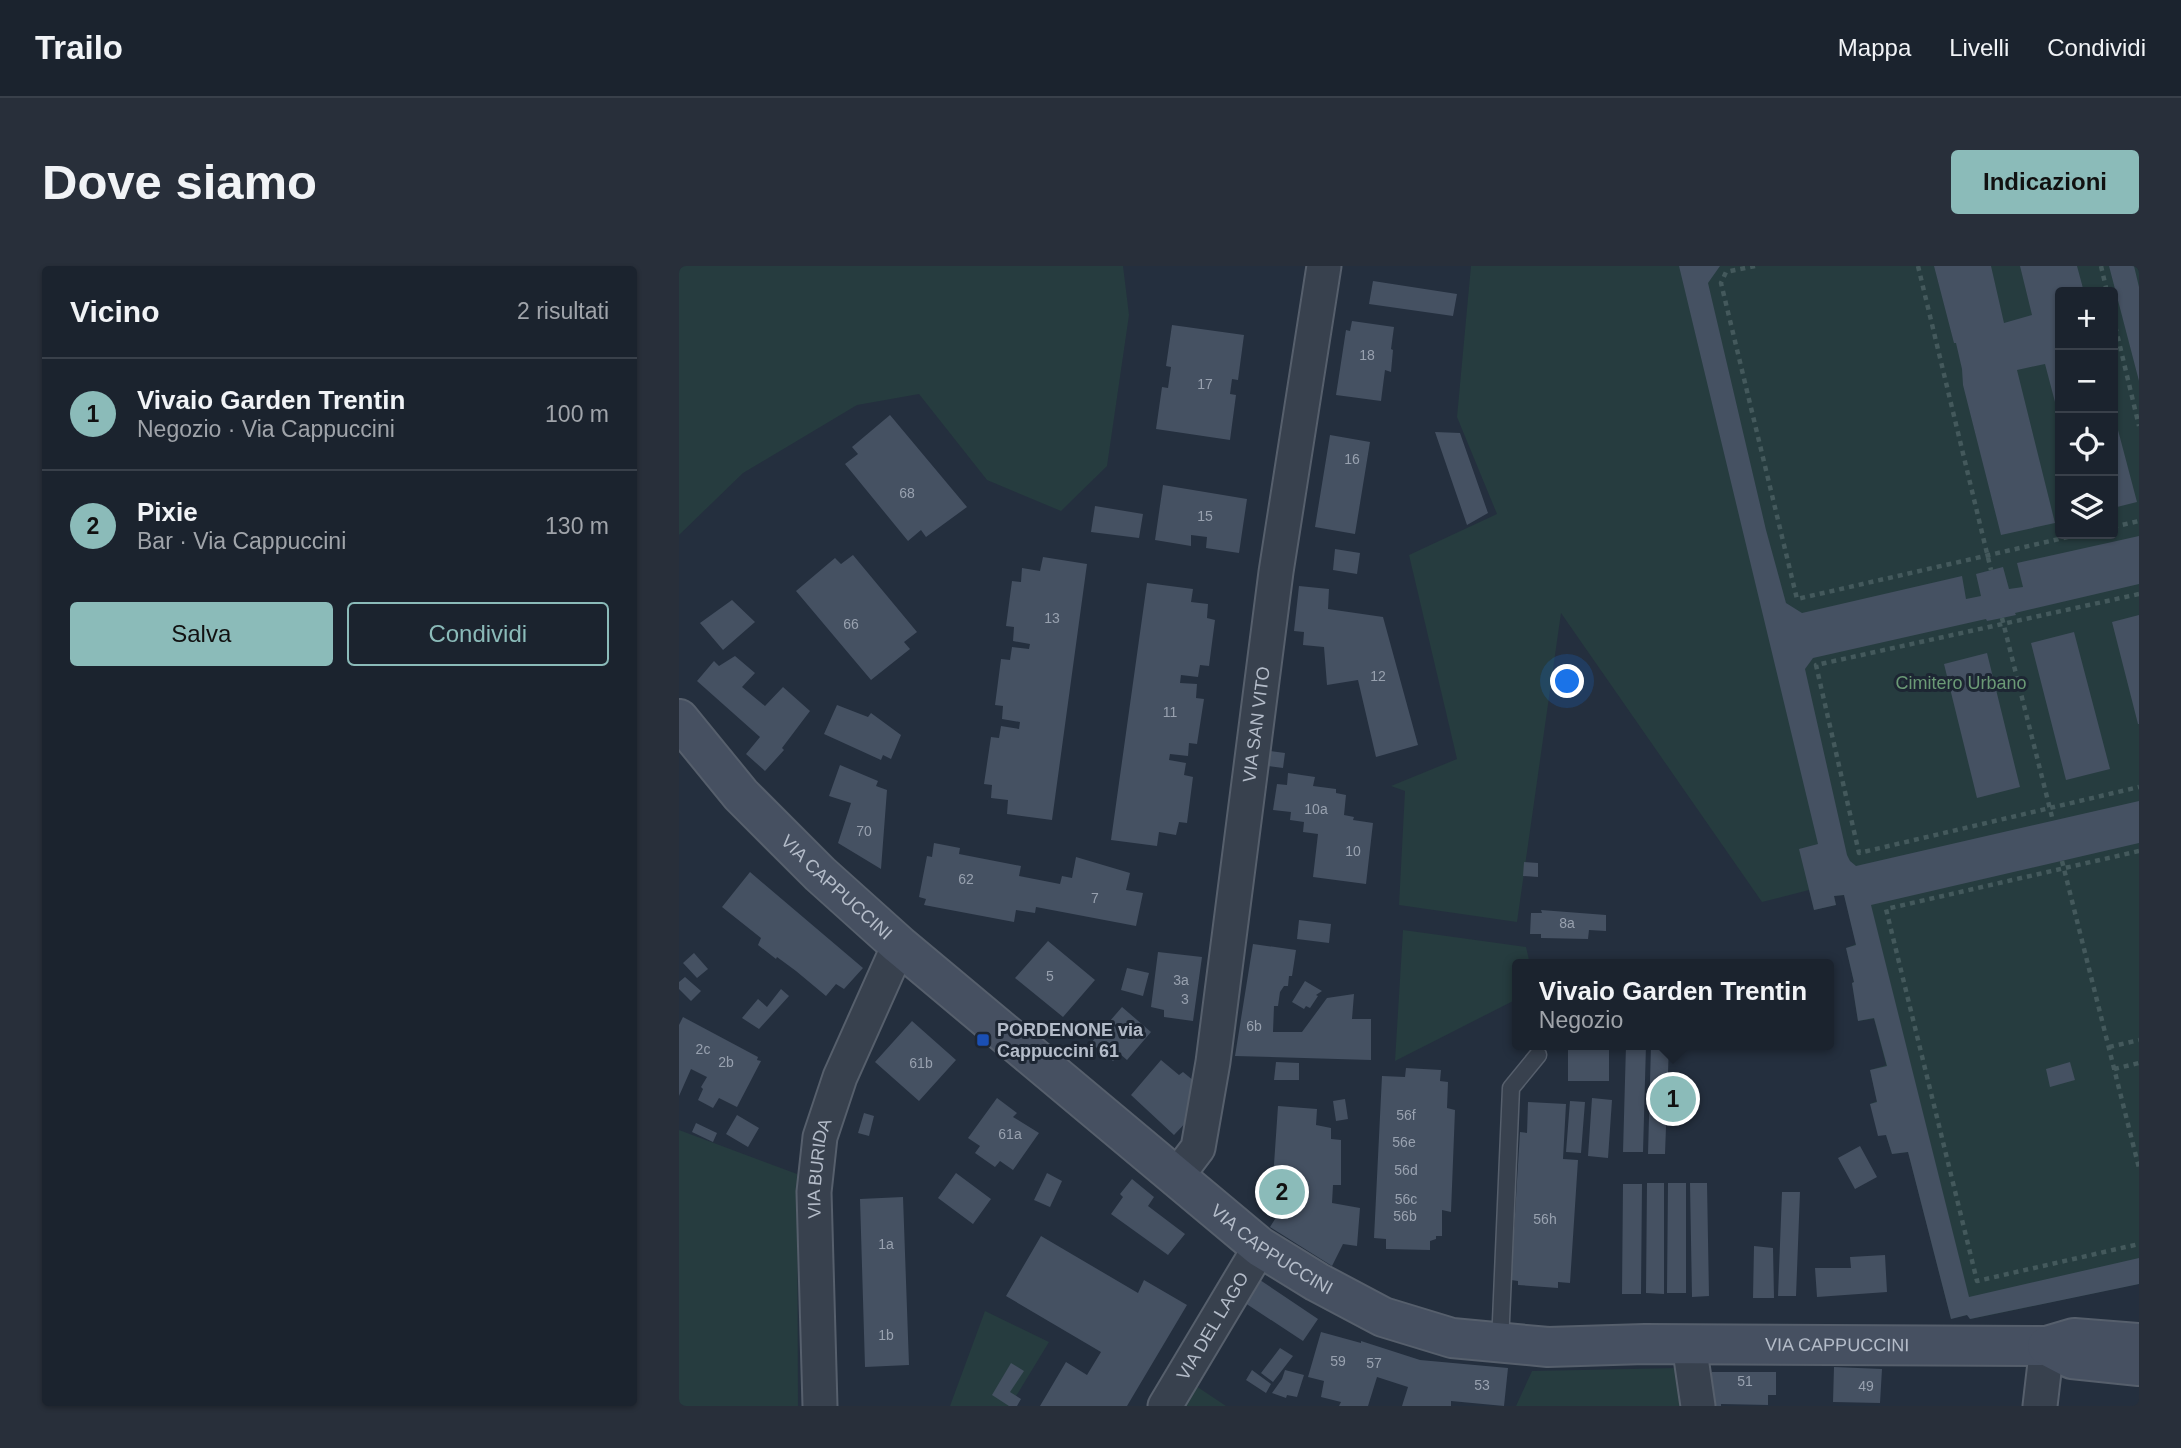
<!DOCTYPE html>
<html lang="it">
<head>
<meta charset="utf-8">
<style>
  body { margin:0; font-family:Helvetica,sans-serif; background:#282f3a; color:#f1f3f6 }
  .controls { position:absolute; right:21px; top:21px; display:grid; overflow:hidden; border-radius:7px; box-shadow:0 2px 5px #0004 }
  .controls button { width:63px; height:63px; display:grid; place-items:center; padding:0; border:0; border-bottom:2px solid #39404a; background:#1b232e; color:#f1f3f6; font:35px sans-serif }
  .you { position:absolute; left:889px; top:416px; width:24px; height:24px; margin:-18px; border:5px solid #fff; border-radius:50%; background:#1a73e8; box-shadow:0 0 0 10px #1a73e833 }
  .badge { display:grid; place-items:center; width:46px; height:46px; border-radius:50%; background:#8bbbb9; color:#111; font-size:23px; font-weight:700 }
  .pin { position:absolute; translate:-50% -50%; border:4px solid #fff; box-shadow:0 2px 7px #0006 }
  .popup { position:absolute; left:833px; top:693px; width:322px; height:91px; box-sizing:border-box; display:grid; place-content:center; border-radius:7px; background:#1b232e; filter:drop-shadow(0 2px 5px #0005); font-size:23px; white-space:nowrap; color:#a0a4aa }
  .popup b { font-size:26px; color:#f1f3f6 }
  .popup::after { content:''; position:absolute; left:50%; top:100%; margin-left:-14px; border:14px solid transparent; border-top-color:#1b232e }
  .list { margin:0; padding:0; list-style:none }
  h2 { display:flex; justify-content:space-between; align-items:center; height:91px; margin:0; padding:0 28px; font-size:30px }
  h2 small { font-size:23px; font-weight:400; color:#a0a4aa }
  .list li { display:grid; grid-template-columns:46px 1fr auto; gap:21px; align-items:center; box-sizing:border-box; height:112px; padding:0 28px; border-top:2px solid #39404a }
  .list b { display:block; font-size:26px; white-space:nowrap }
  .list p { margin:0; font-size:23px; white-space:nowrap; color:#a0a4aa }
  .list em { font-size:23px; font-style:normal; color:#a0a4aa }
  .actions { display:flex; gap:14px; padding:21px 28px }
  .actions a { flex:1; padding:16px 0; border:2px solid #8bbbb9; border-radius:7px; text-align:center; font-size:24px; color:#8bbbb9 }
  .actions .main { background:#8bbbb9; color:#111 }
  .icon { flex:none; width:38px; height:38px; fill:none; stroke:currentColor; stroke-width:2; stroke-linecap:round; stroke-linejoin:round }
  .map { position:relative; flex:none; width:1460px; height:1140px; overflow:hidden; border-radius:7px }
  header { display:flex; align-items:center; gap:42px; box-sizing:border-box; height:98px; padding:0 35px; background:#1b232e; border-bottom:2px solid #39404a }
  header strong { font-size:33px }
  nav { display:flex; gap:38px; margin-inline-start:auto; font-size:24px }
  .intro { display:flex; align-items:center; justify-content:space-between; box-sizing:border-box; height:168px; padding:0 42px }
  h1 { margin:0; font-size:49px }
  .button { padding:18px 32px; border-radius:7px; background:#8bbbb9; color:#111; font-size:24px; font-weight:700 }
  main { display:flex; gap:42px; padding:0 42px }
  aside { flex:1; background:#1b232e; border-radius:7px; box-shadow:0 2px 5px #0004 }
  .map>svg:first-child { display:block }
  .green { fill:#263c3f; fill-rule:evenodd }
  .building { fill:#455162 }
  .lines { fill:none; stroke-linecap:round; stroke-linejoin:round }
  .lane-casing { stroke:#565f6c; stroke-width:19 }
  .street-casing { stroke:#565f6c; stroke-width:37 }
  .secondary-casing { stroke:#565f6c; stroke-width:42 }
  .path { stroke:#44595c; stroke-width:4.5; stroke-dasharray:5 5; stroke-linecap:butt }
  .lane { stroke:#38414e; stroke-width:16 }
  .street { stroke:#38414e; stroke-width:33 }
  .secondary { stroke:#465061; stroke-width:38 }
  .transit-dot { fill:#1a4fb4; stroke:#1d2633; stroke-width:2.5 }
  .labels { text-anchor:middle; stroke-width:6; stroke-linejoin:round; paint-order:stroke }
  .number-label { font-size:14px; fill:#98a1af }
  .park-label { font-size:18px; fill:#6b9a76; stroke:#1d2633 }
  .street-label { font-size:18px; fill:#b4bcc9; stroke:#1d2633 }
  .poi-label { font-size:18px; font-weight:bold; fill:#b4bcc9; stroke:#1d2633; text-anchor:start }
</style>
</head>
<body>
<header>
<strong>Trailo</strong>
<nav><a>Mappa</a><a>Livelli</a><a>Condividi</a></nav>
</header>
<div class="intro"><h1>Dove siamo</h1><a class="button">Indicazioni</a></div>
<main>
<aside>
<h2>Vicino<small>2 risultati</small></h2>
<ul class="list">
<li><span class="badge">1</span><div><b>Vivaio Garden Trentin</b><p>Negozio · Via Cappuccini</p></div><em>100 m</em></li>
<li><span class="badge">2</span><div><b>Pixie</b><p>Bar · Via Cappuccini</p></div><em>130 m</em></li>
</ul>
<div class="actions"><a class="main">Salva</a><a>Condividi</a></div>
</aside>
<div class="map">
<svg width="1460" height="1140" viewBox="0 0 1460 1140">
  <rect width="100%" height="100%" fill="#242f3e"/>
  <path class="green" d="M0 0H444L450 49 428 200 382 245 308 214 240 128 178 139 64 207 0 269Z
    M792 0H1460V1018L1292 1053 1288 1049 1272 1053 1229 886 1213 888 1207 869 1191 838 1198 835 1191 804 1207 799 1195 753 1179 755 1173 717 1175 716 1167 682 1177 678 1165 629 1155 630 1157 639 1135 644 1130 624 1083 636 882 347 838 656 720 639 726 525 712 520 778 493 730 289 818 248 778 151ZM1381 26H1434V268H1381Z
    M724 664 847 681 851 698H838V733L716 795Z
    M0 864 118 908 119 1140H0Z
    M306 1045 370 1076 331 1140H271Z
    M1000 1102 1003 1140H837L853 1105Z
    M511 1116 547 1140H497Z"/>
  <path class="building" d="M1000 0H1041L1029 17 1087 264 1107 337 1123 347 1283 310 1287 333 1302 330 1297 308 1324 301 1330 323 1344 321 1338 297 1460 270V318L1336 347 1337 349 1323 352 1308 355 1307 353 1134 392 1126 403 1168 589 1171 595 1177 600 1460 535V577L1192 639 1290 1031 1460 992V1018L1291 1053 1288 1049 1272 1053 1229 886 1213 888 1207 869 1199 870 1191 838 1198 836 1191 804 1208 800 1195 752 1179 755 1173 717 1175 716 1167 682 1177 679 1165 629 1155 630 1157 639 1135 644 1120 583 1139 578Z
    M1255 0H1312L1325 57 1353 49 1341 0H1398L1405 26H1381V155L1366 98 1338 104 1376 257 1322 269 1284 119 1283 103 1277 77H1275Z
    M1430 0H1455L1460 21V115Z
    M694 15 778 28 774 50 690 38Z
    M673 55 715 61 712 83 714 84 712 106 706 104 702 135 657 129 667 64 671 65Z
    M493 59 565 69 559 114 553 113 551 128 557 129 551 174 477 163 483 121 489 122 492 101 487 100Z
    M1434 145 1458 236 1434 242Z
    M211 149 288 241 247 271 242 264 229 275 166 198 179 188 173 181Z
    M756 166 781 167 809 247 788 259Z
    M651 169 691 176 676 268 636 261Z
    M484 219 568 233 560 287 527 282 528 271 512 269V280L476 274Z
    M416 240 464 248 460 272 412 266Z
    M656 283 681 287 678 308 654 304Z
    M174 289 238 366 225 376 231 383 192 414 117 325 156 292 162 298Z
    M364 291 408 298 373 554 328 548 329 534 312 532 313 519 305 518 312 471 320 472 322 460 340 463 341 456 323 453 324 440 316 439 322 393 331 394 333 381 350 383 351 378 334 375 335 361 327 360 333 315 342 316 343 302 361 305Z
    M468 317 514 323 512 336 529 338 528 352 536 354 530 400 521 399 519 411 502 409 501 417 518 418 517 432 525 433 518 478 510 477 509 490 491 488 490 494 507 497 505 509 514 511 508 557 500 556 497 569 480 566 478 580 432 574Z
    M620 320 650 323 649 343 704 351 739 479 697 491 679 414 648 419 645 381 624 379 625 366 615 365Z
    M53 334 76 356 44 384 21 357Z
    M1460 349V458H1459L1433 356Z
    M1395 366 1431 503 1387 514 1352 377Z
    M1308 387 1341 521 1298 532 1265 398Z
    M56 390 76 407 63 421 86 440 104 421 131 445 103 482 105 484 86 505 67 488 81 471 18 415 35 395 40 400Z
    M158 439 189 451 192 447 222 469 212 493 204 489 202 494 145 468Z
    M591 485 606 487 604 502 589 500Z
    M161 499 199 515 197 520 208 524 202 603 159 577 172 537 150 530Z
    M609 507 636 511 634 520 657 523V527L667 529 665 549 675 551 674 554 694 557 687 618 634 611 639 568 624 566 625 556 611 554 612 546 594 544 598 518 608 519Z
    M255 577 281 582 280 588 342 600 340 610 381 618 383 610 393 612 397 591 451 607 447 624 464 627 457 660 357 641 356 647 337 644 335 656 245 639 247 633 240 631 248 590 253 591Z
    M845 596 859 597V611L844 610Z
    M71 606 184 702 165 723 157 718 147 730 117 705 98 691 97 693 79 679 82 672 43 641Z
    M862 644 927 649V665L910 664 909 673 862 672V668H851L852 647H863Z
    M620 654 652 658 650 677 618 673Z
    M369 675 416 714 384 751 336 712Z
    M574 678 617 684 613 710H610L609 720H605L601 726 599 740H595L594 766H623L648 732 675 728 673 753H692V794L556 790Z
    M479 686 523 691 514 755 485 751V744L472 741Z
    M15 687 29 703 18 712 4 697Z
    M448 702 470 707 464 730 442 724Z
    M6 711 22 725 12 735 0 723V716Z
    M626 715 643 725 637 729 639 730 631 742 627 740 625 743 613 736Z
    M102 723 110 730 80 763 63 752 79 733 88 741Z
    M443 741 472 766 448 794 441 788 434 795 412 777Z
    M4 751 79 791 78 794 82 795 58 841 40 832 34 842 19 834 24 823 22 821 28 811 12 803 0 830V759Z
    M233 755 277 794 240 835 196 796Z
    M889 779H930V815H889Z
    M947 779H967L964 886H944Z
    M972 779H990L986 888H969Z
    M482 794 500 809 504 806 515 815 512 818 516 822 512 851 495 869 452 829Z
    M597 796 620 797V814H595Z
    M1391 796 1396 814 1371 821 1367 803Z
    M727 802 762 804 761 815 769 816 768 842 776 844 772 946 763 944V970H757V973L751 975V984L707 983V973L695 972 703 810 726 811Z
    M318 832 338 847 334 851 360 867 334 904 321 895 316 901 296 887 301 880 289 872Z
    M913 832 933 834 929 892 909 890Z
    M666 833 669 853 657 855 654 835Z
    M891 835 906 836 902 887 887 886Z
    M849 836 887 838 884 893 899 894 891 1017 879 1016V1022L839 1019V1015L832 1014 841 866 848 867Z
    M599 840 638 843 637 859 652 862V873L662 874V919H654L653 937 681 942 678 980 664 978 653 1000 591 961 613 926 594 913Z
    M185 847 195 850 190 870 179 867Z
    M58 849 80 862 69 881 47 868Z
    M17 857 38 867 34 876 13 866Z
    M1181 880 1198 911 1176 923 1159 892Z
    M277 907 312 933 294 958 259 932Z
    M368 907 383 915 371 941 355 934Z
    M453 913 475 931 469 940 506 968 489 989 432 948 444 931 441 928Z
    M968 917H985V1028L967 1027Z
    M989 917H1007V1027H988Z
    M1011 917H1028L1030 1030 1013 1031Z
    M944 918H963L962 1028H943Z
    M1103 926H1121L1117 1030H1099Z
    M224 931 230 1099 186 1101 181 933Z
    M362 970 459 1027 465 1014 508 1039 448 1140H361L387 1096 408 1109 422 1086 327 1030Z
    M1075 980 1094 982 1095 1032H1074Z
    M1206 989 1208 1026 1138 1031 1136 1002H1172L1171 991Z
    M578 1012 639 1053 624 1075 563 1035Z
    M642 1066 682 1077V1075L741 1094 829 1102 825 1140 772 1135V1140H723L729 1121 698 1111 689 1140H660L662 1136 642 1131 645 1115 629 1111Z
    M601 1082 614 1090 594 1116 582 1107Z
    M332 1097 345 1105 331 1126 342 1133 338 1140H330L313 1129Z
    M1155 1101 1203 1103 1201 1137 1154 1136Z
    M573 1104 592 1118 587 1127 567 1114Z
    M606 1104 625 1109 618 1131 608 1129 607 1132 593 1127 603 1113Z
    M1033 1106H1097V1129H1089V1139L1042 1138V1140H1033Z"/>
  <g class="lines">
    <g class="lane-casing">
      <path id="lane" d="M821 1078 832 822 859 789"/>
    </g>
    <g class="street-casing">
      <g id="street">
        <path id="s1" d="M497 911 519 882 534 796 597 306 645 0"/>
        <path d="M1010 1078 1019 1140"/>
        <path id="s2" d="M141 1140 135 926 141 871 161 811 220 679"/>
        <path id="s3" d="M486 1140 581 981"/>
        <path d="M1361 1140 1368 1080"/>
      </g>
    </g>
    <g class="secondary-casing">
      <g id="secondary">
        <path id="s4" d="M0 453 62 529 141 608 220 679 581 981 638 1016 704 1051 773 1072 869 1081 966 1078 1368 1080"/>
        <path d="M1460 1077 1395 1072 1368 1080 1393 1093 1460 1100"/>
      </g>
    </g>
    <path class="path" d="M1076 0 1047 6 1042 17 1118 333 1402 268
      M1239 0 1312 304
      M1422 0 1428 26
      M1434 51 1460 160
      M1434 261 1460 255
      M1460 328 1137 399 1180 587 1460 521
      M1323 352 1374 555
      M1460 585 1207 643 1298 1015 1460 978
      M1383 595 1460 902
      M1430 781 1460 774
      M1435 803 1460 797"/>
    <use href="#lane" class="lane"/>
    <use href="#street" class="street"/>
    <use href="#secondary" class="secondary"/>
  </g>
  <rect class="transit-dot" x="297" y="767" width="14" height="14" rx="3.5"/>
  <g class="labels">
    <g class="number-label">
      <text x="688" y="94">18</text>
      <text x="526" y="123">17</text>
      <text x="673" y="198">16</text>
      <text x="228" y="232">68</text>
      <text x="526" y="255">15</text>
      <text x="373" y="357">13</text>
      <text x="172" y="363">66</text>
      <text x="699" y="415">12</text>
      <text x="491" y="451">11</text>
      <text x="637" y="548">10a</text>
      <text x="185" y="570">70</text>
      <text x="674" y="590">10</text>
      <text x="287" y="618">62</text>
      <text x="416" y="637">7</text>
      <text x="888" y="662">8a</text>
      <text x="371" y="715">5</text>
      <text x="502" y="719">3a</text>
      <text x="506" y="738">3</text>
      <text x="575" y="765">6b</text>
      <text x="24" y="788">2c</text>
      <text x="47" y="801">2b</text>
      <text x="242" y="802">61b</text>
      <text x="727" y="854">56f</text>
      <text x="331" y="873">61a</text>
      <text x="725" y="881">56e</text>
      <text x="727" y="909">56d</text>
      <text x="727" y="938">56c</text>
      <text x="726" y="955">56b</text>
      <text x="866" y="958">56h</text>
      <text x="207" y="983">1a</text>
      <text x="207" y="1074">1b</text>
      <text x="659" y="1100">59</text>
      <text x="695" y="1102">57</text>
      <text x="1066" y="1120">51</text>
      <text x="803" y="1124">53</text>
      <text x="1187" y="1125">49</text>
    </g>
    <g class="park-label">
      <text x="1282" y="423">Cimitero Urbano</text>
    </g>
    <g class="street-label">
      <text dy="6" stroke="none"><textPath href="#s1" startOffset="464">VIA SAN VITO</textPath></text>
      <text dy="6" stroke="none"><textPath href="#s4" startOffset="231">VIA CAPPUCCINI</textPath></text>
      <text dy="6" stroke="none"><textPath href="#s2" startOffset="238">VIA BURIDA</textPath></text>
      <text dy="6" stroke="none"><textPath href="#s4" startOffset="798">VIA CAPPUCCINI</textPath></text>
      <text dy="6" stroke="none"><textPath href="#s3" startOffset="93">VIA DEL LAGO</textPath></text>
      <text dy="6" stroke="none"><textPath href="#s4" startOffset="1386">VIA CAPPUCCINI</textPath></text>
    </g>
    <g class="poi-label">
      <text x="318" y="770">PORDENONE via<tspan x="318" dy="21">Cappuccini 61</tspan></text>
    </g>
  </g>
</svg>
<div class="controls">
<button>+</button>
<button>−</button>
<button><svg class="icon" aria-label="locate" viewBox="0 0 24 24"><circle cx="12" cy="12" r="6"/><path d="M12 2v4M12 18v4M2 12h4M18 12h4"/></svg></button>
<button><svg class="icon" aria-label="layers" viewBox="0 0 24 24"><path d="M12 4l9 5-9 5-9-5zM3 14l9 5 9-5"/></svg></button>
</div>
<div class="you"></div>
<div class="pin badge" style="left:994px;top:833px">1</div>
<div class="popup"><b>Vivaio Garden Trentin</b>Negozio</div>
<div class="pin badge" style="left:603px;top:926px">2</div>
</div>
</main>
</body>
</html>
